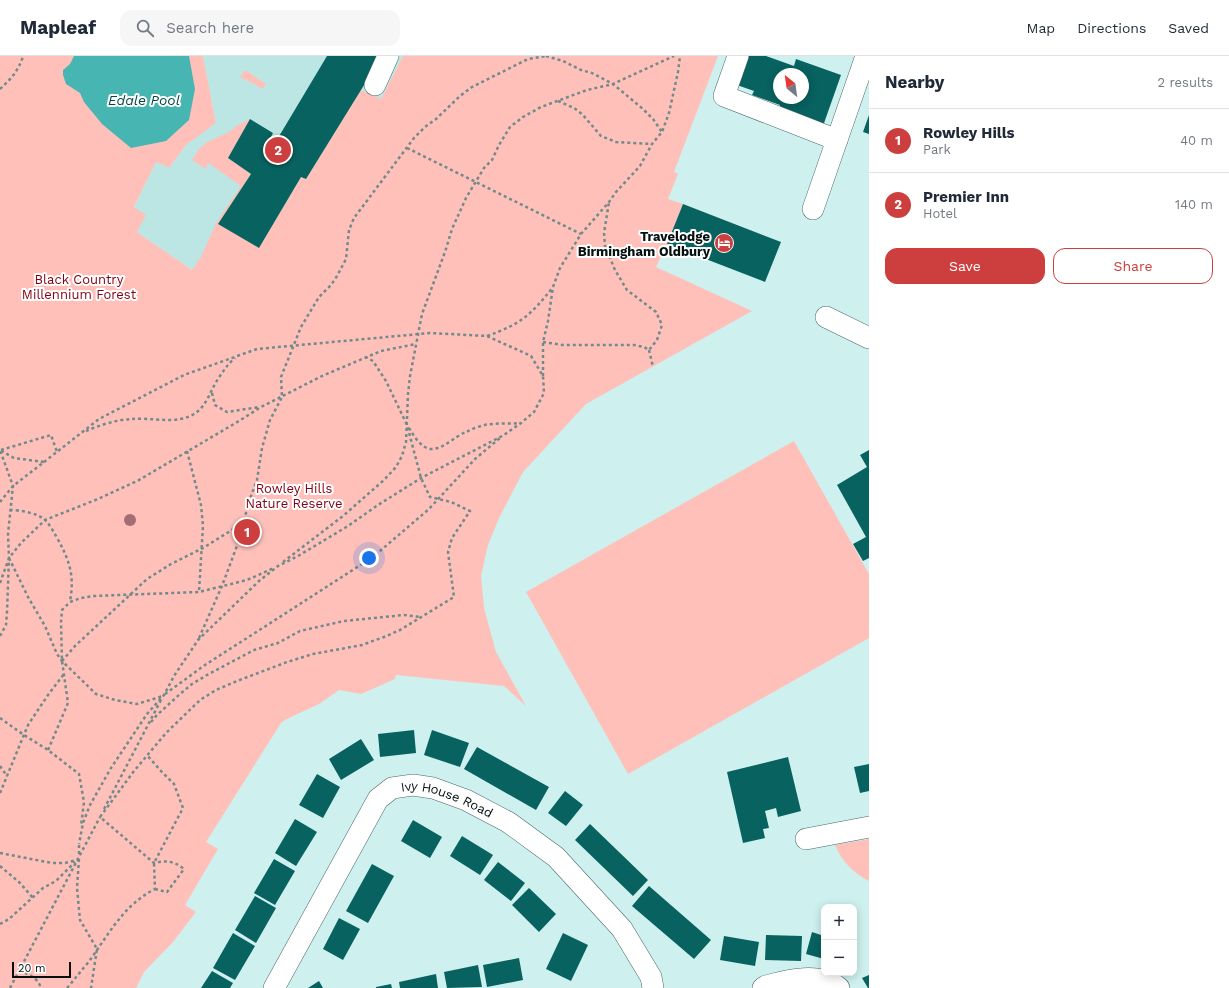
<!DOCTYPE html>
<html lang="en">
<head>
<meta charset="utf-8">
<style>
  body { margin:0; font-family:"Work Sans",sans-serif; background:#f6f6f7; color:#1f2937 }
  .controls { position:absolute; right:12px; bottom:12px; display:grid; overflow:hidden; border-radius:8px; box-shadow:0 2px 10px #0003 }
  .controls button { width:36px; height:36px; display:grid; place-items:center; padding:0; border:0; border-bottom:1px solid #e0e1e3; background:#fff; color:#1f2937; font:20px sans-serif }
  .compass { position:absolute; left:773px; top:12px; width:36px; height:36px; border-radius:50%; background:#fff; box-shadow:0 2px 10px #0003; rotate:331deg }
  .scale { position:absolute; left:12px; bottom:10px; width:59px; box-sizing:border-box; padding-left:4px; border:2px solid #051010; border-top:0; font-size:11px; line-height:14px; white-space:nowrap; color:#051010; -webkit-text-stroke:3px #fff; paint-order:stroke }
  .you { position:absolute; left:369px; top:502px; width:14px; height:14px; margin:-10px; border:3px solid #fff; border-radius:50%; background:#1a73e8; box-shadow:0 0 0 6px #1a73e833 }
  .badge { display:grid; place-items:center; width:26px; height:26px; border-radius:50%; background:#cd3e3e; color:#fff; font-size:13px; font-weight:700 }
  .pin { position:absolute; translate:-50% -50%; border:2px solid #fff; box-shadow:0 1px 4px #0006 }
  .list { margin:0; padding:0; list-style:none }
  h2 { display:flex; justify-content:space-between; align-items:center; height:52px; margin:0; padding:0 16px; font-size:17px }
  h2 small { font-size:13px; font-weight:400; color:#747a83 }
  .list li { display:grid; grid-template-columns:26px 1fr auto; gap:12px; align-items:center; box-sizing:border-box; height:64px; padding:0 16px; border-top:1px solid #e0e1e3 }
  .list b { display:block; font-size:15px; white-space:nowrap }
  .list p { margin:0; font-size:13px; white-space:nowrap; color:#747a83 }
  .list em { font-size:13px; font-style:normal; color:#747a83 }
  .actions { display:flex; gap:8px; padding:12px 16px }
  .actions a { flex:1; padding:9px 0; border:1px solid #cd3e3e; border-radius:12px; text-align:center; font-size:14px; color:#cd3e3e }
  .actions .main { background:#cd3e3e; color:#fff }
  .icon { flex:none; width:22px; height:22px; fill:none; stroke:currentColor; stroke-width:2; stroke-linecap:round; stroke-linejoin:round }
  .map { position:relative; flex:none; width:869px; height:932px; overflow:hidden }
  header { display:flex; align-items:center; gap:24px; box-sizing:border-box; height:56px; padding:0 20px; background:#fff; border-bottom:1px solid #e0e1e3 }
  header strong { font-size:19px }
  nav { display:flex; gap:22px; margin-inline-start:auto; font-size:14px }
  .search { width:280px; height:36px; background:#f6f6f7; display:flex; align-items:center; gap:10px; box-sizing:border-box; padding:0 14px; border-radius:12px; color:#747a83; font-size:15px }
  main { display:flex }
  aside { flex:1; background:#fff }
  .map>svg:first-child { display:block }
  .built { fill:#bbe6e4 }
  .green { fill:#ffc0ba }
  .water { fill:#47b6b3 }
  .building { fill:#086260; fill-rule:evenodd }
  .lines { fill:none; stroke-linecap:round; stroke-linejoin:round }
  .minor-casing { stroke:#4a6867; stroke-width:22 }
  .path { stroke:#728a89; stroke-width:2.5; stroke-dasharray:3 3; stroke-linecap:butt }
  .minor { stroke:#fff; stroke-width:21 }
  .tree { fill:#a46c75 }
  .labels { text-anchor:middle; stroke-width:4; stroke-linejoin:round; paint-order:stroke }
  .poi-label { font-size:13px; font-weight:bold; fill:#051010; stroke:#fff; text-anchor:end }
  .park-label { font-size:13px; fill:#810011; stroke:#fff }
  .street-label { font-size:13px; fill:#051010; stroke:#fff }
  .water-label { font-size:14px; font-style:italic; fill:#014847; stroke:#fff }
</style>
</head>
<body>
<header>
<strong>Mapleaf</strong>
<div class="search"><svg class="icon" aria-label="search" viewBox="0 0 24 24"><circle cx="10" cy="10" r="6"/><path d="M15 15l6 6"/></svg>Search here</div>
<nav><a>Map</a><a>Directions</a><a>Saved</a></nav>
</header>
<main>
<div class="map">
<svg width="869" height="932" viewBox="0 0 869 932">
  <rect width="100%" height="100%" fill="#cef0ef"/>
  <path class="built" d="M203 0H403L381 43 257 204 192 214 137 176 134 152 156 105 169 112 186 89 216 66Z"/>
  <path class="green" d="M0 0H203L216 67 186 89 169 112 156 106 134 151 146 159 137 176 192 214 201 201 216 167 241 130 208 107 206 113 192 104 199 93 207 86 229 76 238 69 250 63 228 102 251 118 218 168 259 192 301 121 306 123 361 34 381 43 403 0H718L674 116 678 118 668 143 683 148 667 188 656 211 752 255 586 348 523 416 499 462 488 489 481 520 484 552 496 596 526 650 504 630 396 619 395 623 361 638 339 634 319 648 287 663 281 667 206 786 218 793 185 849 196 856 173 886 144 916 136 932H0Z
    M245 14 266 28 263 33 240 21Z
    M794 385 869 518V582L628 718 526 536Z
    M869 783V825C854 818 841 804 835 789Z"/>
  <path class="water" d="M74 0H189L195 33 189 64 166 85 131 92 102 68 84 46 80 37 66 28 63 19V14L70 8Z"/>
  <path class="building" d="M327 0H382L306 123 301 121 259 192 218 168 251 118 228 102 250 63 273 77 270 83 275 87Z
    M748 0H766L794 10 796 3 841 19 823 70 778 53 780 49 752 39 754 35 737 29ZM779 18H803V42H779Z
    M869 59V78L863 76Z
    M683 148 781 186 765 226 667 188Z
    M869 394V502L863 505 853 488 866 481 837 429 867 411 860 399Z
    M414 674 416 697 380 701 378 678Z
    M432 674 469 687 460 711 424 699Z
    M361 683 374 704 341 724 329 703Z
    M477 691 549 731 536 754 464 713Z
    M788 701 801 755 778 761 776 752 765 755 769 772 763 773 765 782 743 787 727 716Z
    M869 708V735L860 737 854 711Z
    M317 718 340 731 323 762 299 749Z
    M565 735 583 749 566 770 548 757Z
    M295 763 317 776 296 810 275 797Z
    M413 764 442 781 430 802 401 785Z
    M590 768 648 824 633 840 575 784Z
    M462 780 493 799 480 819 450 800Z
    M274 803 295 815 275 849 254 837Z
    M498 806 525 827 511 845 484 824Z
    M372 808 394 820 368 867 346 855Z
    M649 830 711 884 694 903 632 850Z
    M529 832 556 858 539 876 512 849Z
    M255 840 276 852 256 887 235 874Z
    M339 862 360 873 343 904 323 893Z
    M812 876 824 880V903L806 898Z
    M233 877 255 890 235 924 213 912Z
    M563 877 588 889 571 925 546 913Z
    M766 879 802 880 801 905 765 904Z
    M724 880 759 886 755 910 720 904Z
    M519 902 523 924 487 931 483 909Z
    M478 909 482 931 447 932 444 916Z
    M212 915 233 927 230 932H201Z
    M436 918 438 932H400L399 926Z
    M869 919V932H868L862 922Z
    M319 925 323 932H308Z
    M391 928 392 932H376V931Z"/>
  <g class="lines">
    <g class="minor-casing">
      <g id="minor">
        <path d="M738 0 724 40 837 84"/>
        <path d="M375 29 388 0"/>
        <path d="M813 153 866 0"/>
        <path d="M826 261 869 282"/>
        <path d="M806 783 869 771"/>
        <path id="s1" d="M274 932 378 743 392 732 413 729 433 732 466 744 508 766 556 801 622 873 651 921 653 932"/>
        <path d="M763 932 766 930C788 924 820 916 839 932"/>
      </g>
    </g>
    <path class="path" d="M546 0 563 5 581 14 592 17 613 28 643 53 653 63 662 76
      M0 33C11 23 19 14 23 0
      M558 45 574 52 582 58 601 80 616 86 651 88
      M407 92 581 178
      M487 280C521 268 531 259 553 231
      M543 286 563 289H634L644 291 649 294 657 284 662 269 656 256 627 234 615 214 605 190 604 177 609 146
      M649 294 653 311
      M543 320V286L548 265 553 231 560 212 581 178 609 146 616 136 640 110 652 88 662 76 669 57 678 16 680 0
      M212 337 215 349 227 356 259 351
      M409 372C414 380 420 391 430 393 443 394 455 380 466 376 474 372 484 368 493 368 502 367 511 368 520 367
      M86 375C100 369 116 364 131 363 150 361 177 369 194 358 207 350 210 335 218 323 223 315 228 308 235 302
      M1 394 51 379 57 396
      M187 395 201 449 203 470 199 536
      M44 406 99 363 184 319 257 293 430 277 487 280 531 300 543 320 544 337 534 356 521 367 504 379 421 422 378 449 348 470 298 500 278 510 259 525 198 584 174 620 164 639 147 658 111 712 90 749 83 767 79 788
      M0 446 13 430 44 406 14 402 0 394
      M10 454C20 454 39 457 46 465 50 469 53 475 56 480 69 503 75 519 70 545
      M9 502 28 541 45 570 57 598 62 605 96 638 115 644 137 648 163 640
      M283 506 343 460 384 424 396 411 402 400 406 386 408 338 410 320 422 258 445 196 452 173 466 142 484 112 492 104 499 89 510 71 523 61 541 51 587 34 613 28 674 0
      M0 527 9 502 21 487 45 464 98 443 139 424 239 365 261 351 322 320 381 295 416 288
      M0 580 6 569 7 556 9 502 8 478 13 430 0 394
      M199 582 222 530 241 479 248 448 257 424 262 392 270 364 282 341 281 321 301 271 319 241 331 229 337 220 346 203 349 174 354 162 414 82 425 71 436 63 460 40 472 31 528 3 547 0
      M62 605 75 590 147 523 171 508 203 492 243 467
      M165 638 205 609 373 501 429 453 475 403 500 382
      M0 662 24 679 48 694 79 718 84 746 81 770
      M151 666 157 659 180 638 192 628 207 619 254 594 278 587 300 575 344 565 404 559 420 561
      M48 694 68 647 62 605 61 566 62 554 70 546 81 542 93 540 199 536 247 524 274 512
      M0 710 7 720
      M0 737 28 669 48 639 64 618
      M104 753 161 644
      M0 797 52 807H65L77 804
      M79 798V787
      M79 803 77 832 80 864 97 893 91 932
      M0 810 20 827 33 842
      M155 833 167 836 184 813C174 805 166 804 154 807L100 761 134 715 166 677 200 644 216 634 237 625 287 606 313 598 362 589 384 581 400 574 454 541 448 496 452 482 470 455 451 446 430 441 421 422 407 369 386 325 373 305 366 301
      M0 868 9 863 43 832 56 825 75 806
      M19 915C29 918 38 922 41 932
      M10 932 100 761
      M67 932C74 924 80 916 87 908 108 880 122 850 155 833L154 807 183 752 174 728 160 714 147 699"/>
    <use href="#minor" class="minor"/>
  </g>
  <circle class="tree" cx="130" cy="464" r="6"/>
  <defs>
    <g id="hotel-disc" transform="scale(1)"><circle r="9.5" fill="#cd3e3e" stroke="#fff"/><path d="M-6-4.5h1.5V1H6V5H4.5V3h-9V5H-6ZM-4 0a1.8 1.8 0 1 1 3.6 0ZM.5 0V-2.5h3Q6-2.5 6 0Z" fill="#fff"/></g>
  </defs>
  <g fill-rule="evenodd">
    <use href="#hotel-disc" x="724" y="187"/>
  </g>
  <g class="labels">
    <g class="poi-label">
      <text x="710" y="185">Travelodge<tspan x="710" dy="15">Birmingham Oldbury</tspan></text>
    </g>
    <g class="park-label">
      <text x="79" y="228">Black Country<tspan x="79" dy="15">Millennium Forest</tspan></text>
      <text x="294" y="437">Rowley Hills<tspan x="294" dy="15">Nature Reserve</tspan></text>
    </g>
    <g class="street-label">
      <text dy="5" stroke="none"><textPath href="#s1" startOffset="291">Ivy House Road</textPath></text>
    </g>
    <g class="water-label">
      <text x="144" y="49">Edale Pool</text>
    </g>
  </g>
</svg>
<div class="controls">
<button>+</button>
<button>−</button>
</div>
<svg class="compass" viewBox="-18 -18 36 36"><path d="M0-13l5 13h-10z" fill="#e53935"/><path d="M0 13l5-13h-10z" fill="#747a83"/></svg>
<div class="scale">20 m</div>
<div class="you"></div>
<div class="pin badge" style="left:247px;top:476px">1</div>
<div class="pin badge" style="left:278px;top:94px">2</div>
</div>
<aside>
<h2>Nearby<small>2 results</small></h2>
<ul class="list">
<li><span class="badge">1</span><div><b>Rowley Hills</b><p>Park</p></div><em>40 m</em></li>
<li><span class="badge">2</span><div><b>Premier Inn</b><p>Hotel</p></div><em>140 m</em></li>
</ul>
<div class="actions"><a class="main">Save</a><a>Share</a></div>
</aside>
</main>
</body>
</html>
